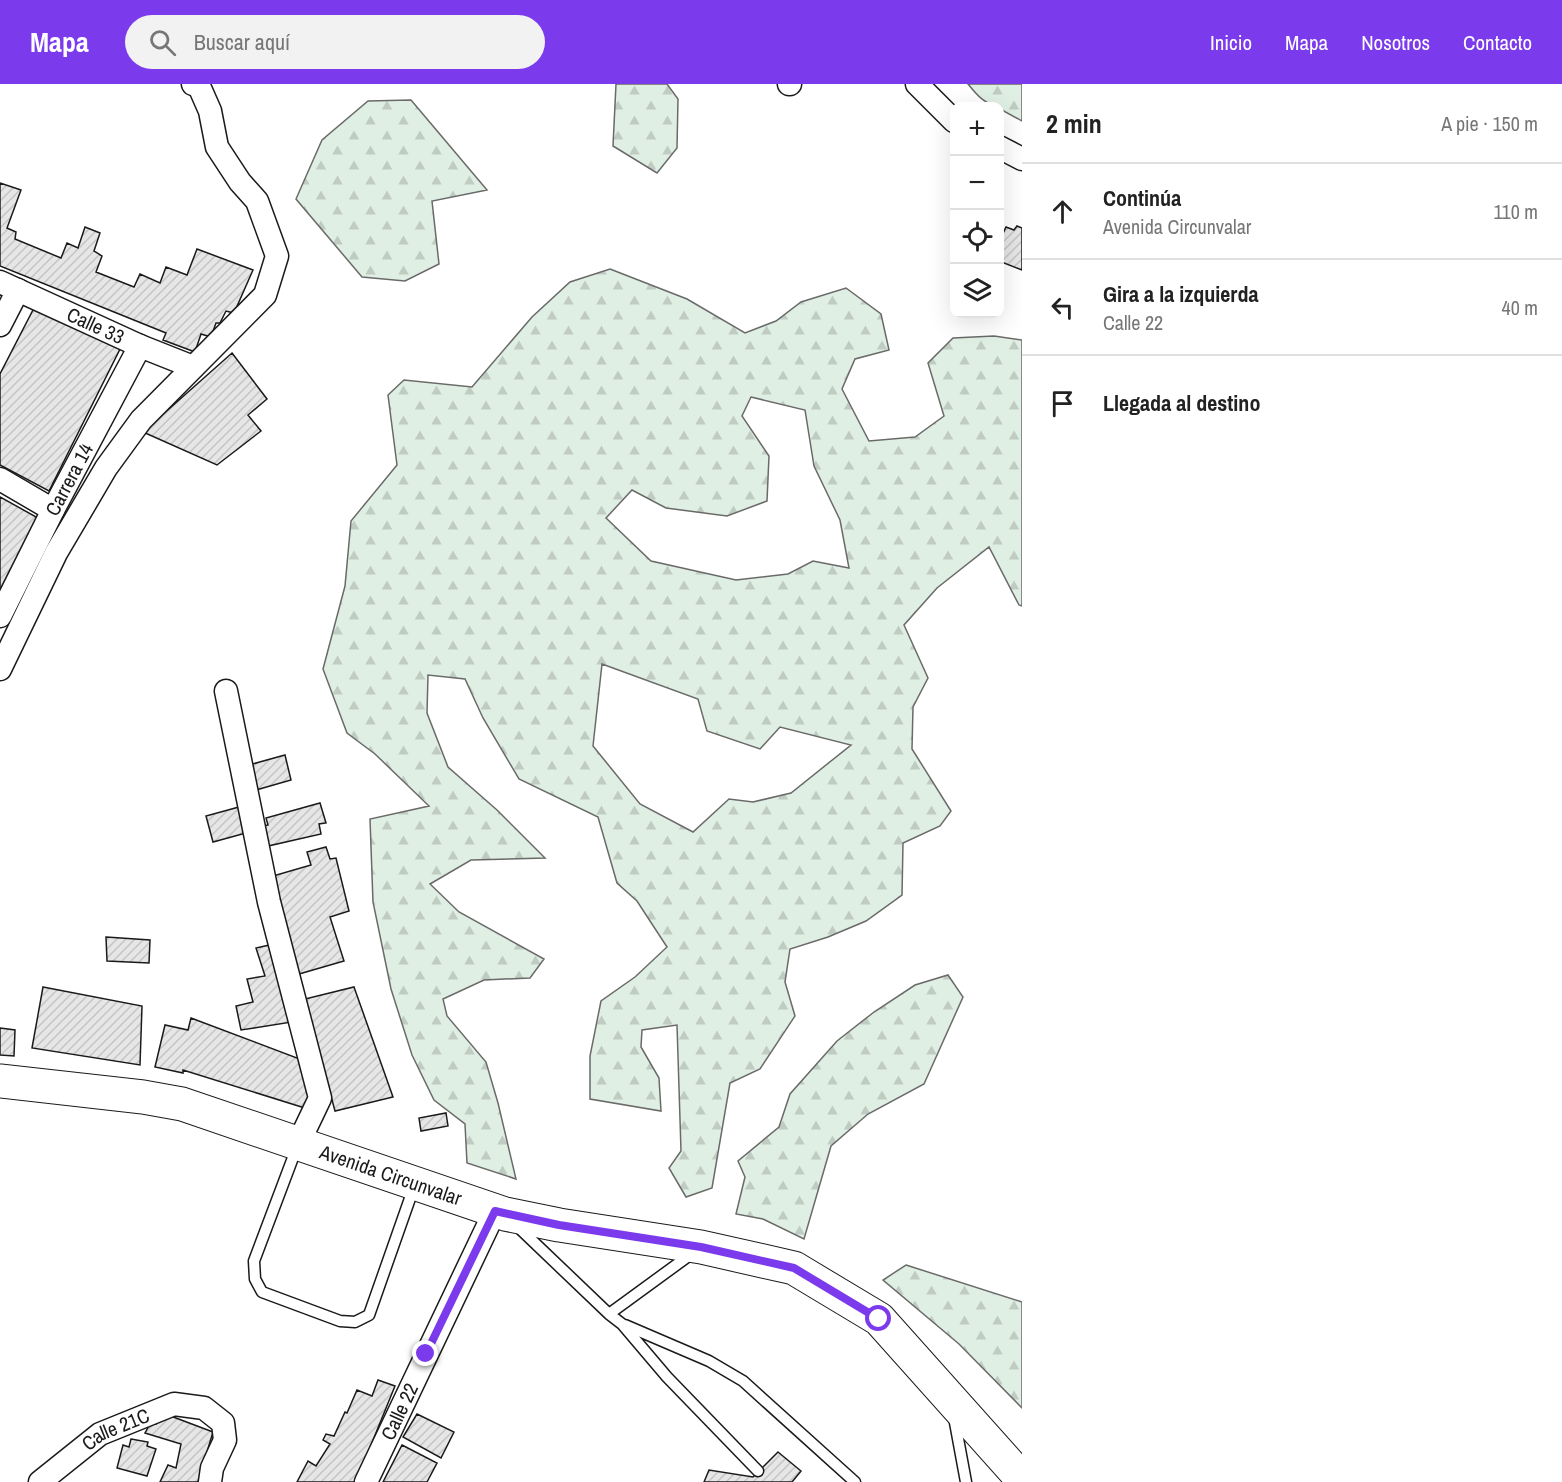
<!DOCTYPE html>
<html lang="es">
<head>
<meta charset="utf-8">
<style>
  body { margin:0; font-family:"Archivo Narrow",sans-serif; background:#f2f2f2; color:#222 }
  .controls { position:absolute; right:18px; top:18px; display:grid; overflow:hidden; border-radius:12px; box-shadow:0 6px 24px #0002 }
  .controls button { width:54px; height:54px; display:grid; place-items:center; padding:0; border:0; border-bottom:2px solid #e0e0e0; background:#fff; color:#222; font:30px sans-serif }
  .stop { position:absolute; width:18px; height:18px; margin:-14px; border:4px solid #7c3aed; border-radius:50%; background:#fff }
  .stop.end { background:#7c3aed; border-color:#fff; box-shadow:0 2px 6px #0008 }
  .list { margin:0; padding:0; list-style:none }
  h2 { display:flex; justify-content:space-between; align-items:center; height:78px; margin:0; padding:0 24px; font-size:26px }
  h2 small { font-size:20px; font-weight:400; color:#767676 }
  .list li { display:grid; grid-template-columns:39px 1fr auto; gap:18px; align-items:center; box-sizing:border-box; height:96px; padding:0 24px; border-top:2px solid #e0e0e0 }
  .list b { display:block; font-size:22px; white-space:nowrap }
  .list p { margin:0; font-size:20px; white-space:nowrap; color:#767676 }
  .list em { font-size:20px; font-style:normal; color:#767676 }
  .icon { flex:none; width:33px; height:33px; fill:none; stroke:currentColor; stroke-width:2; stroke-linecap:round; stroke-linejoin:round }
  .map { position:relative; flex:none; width:1022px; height:1398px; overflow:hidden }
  header { display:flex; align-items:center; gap:36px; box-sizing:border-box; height:84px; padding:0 30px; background:#7c3aed; color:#fff }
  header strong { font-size:28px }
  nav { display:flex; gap:33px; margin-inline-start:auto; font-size:21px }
  .search { width:420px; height:54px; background:#f2f2f2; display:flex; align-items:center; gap:15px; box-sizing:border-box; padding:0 21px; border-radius:33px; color:#767676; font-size:22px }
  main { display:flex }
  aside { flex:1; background:#fff }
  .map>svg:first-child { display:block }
  .forest { fill:url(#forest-firs); stroke:#6a6a6a; stroke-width:1.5; fill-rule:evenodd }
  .building { fill:url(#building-hatch); stroke:#1a1a1a; stroke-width:1.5 }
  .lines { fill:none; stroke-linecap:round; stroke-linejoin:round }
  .service-casing { stroke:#1a1a1a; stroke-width:13 }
  .minor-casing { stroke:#1a1a1a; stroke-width:25 }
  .primary-casing { stroke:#1a1a1a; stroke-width:35 }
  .service { stroke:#fff; stroke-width:10 }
  .minor { stroke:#fff; stroke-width:22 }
  .primary { stroke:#fff; stroke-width:33 }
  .route { stroke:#7c3aed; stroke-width:8 }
  .labels { text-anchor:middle; stroke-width:4.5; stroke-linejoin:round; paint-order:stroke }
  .street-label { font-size:20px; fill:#1a1a1a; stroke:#fff }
</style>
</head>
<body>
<header>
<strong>Mapa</strong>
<div class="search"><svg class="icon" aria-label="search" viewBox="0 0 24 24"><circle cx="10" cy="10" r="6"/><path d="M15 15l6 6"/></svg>Buscar aquí</div>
<nav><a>Inicio</a><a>Mapa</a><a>Nosotros</a><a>Contacto</a></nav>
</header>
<main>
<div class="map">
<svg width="1022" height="1398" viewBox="0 0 1022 1398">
  <defs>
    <pattern id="forest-firs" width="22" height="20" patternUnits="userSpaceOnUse" patternTransform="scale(1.5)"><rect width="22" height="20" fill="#e0efe3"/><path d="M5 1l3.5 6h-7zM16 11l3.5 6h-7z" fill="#c0ccc2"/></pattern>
    <pattern id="building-hatch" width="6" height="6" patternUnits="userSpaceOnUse" patternTransform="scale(1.5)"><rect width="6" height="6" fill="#e6e6e6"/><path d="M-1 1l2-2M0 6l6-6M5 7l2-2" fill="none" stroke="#c5c5c5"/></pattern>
  </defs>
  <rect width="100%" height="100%" fill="#fff"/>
  <path class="forest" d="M616 0H667L678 15 677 64 657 89 613 62Z
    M968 0H1022V37L1000 25 999 22C985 21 977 11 968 0Z
    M411 16 487 106 432 117 439 180 405 197 362 193 296 115 322 56 368 17Z
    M610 185 687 215 745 249 776 237 801 218 846 204 881 230 889 266 855 275 842 305 869 357 915 353 944 332 928 279 953 254 994 252 1022 256V522L1019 521 989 463 937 504 904 541 928 594 913 623 912 665 951 727 940 742 903 759 902 811 866 837 828 853 790 865 785 898 795 932 760 985 730 999 712 1104 686 1113 669 1084 681 1067 677 941 642 946 641 963 659 994 661 1027 590 1015V972L601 917 635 893 667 863 637 817 617 799 598 733 519 695 483 634 465 595 428 591 427 629 448 683 497 726 545 774 471 776 430 800 459 828 544 875 530 894 484 896 443 915 447 932 486 978 498 1019 516 1095 467 1079 465 1040 434 1016 412 971 391 905 373 818 370 735 429 722 375 670 347 649 323 585 345 502 351 437 397 381 388 311 404 296 472 303 532 233 570 198ZM751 313 805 326 814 382 840 436 849 484 813 477 788 490 736 496 651 477 606 434 632 406 666 424 727 432 767 417 769 372 742 332ZM602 580 698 615 707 647 760 665 780 643 851 661 791 709 753 718 729 715 693 748 640 720 593 662Z
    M948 891 963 913 924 1000 868 1030 831 1062 804 1155 763 1135 736 1130 745 1093 738 1077 779 1043 790 1010 837 957 874 928 915 901Z
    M906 1181 1022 1218V1324L959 1260 883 1196Z"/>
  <path class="building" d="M0 99 21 106 7 144 16 148 15 155 61 174 67 159 78 164 85 143 100 149 94 167 102 172 96 188 134 203 140 190 160 199 166 183 187 191 197 165 253 186 234 229 226 227 220 239H216L211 253 201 250 195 268 163 256 166 249 0 182Z
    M1017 142 1022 144V186L999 177V158L1006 143 1014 146Z
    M34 224 120 265 49 407 0 381V290Z
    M232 269 267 315 248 331 261 347 217 381 143 348Z
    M0 413 38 434 0 509Z
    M285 671 291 696 256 706 249 681Z
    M320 719 326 739 319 740 321 750 268 762 263 742 268 741 266 734Z
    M239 723 246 749 213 758 206 732Z
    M326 763 330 775 336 774 349 827 330 833 344 877 299 890 273 792 311 781 307 768Z
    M106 853 150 856 149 879 107 877Z
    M274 860 292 938 241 946 236 922 253 918 247 895 265 892 256 864Z
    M43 903 142 922 140 981 32 964Z
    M354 903 393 1013 335 1027 305 915Z
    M191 934 305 977 313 1000 308 1025 183 986V989L155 983 165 941 188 946Z
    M0 944 15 946 14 972 0 971Z
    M446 1029 448 1042 421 1047 419 1034Z
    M378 1296 395 1302 356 1398H297L308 1377 316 1382 330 1360 323 1356 326 1350 334 1352 345 1328 347 1329 357 1306 372 1312Z
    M417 1330 454 1348 441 1374 403 1353Z
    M168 1331 213 1348 198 1398H160L168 1381 176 1384 181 1360 145 1349 151 1338 156 1340 158 1334 163 1336Z
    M131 1355 148 1358 147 1362 156 1365 147 1392 117 1384 123 1361 129 1363Z
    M402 1361 437 1379 427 1398H383Z
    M778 1368 801 1387 792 1398H704L709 1386 753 1393Z"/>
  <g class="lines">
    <g class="service-casing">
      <path id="service" d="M297 1063 254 1177 255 1195 262 1208 340 1237 355 1238 369 1231 414 1103
        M518 1143 609 1230 622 1240 667 1293 758 1387
        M609 1230 694 1168
        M625 1241 709 1277 743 1297 855 1398
        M954 1333 966 1398"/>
    </g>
    <g class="minor-casing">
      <g id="minor">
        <path d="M789 0H790"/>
        <path d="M917 0 954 37"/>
        <path d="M999 63 1022 75"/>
        <path id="s1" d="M0 198 140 262 193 283"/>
        <path d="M0 241 18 206"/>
        <path d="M0 395 53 426"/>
        <path id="s2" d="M0 532 53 426 140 262"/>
        <path d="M0 585 56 469 106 384 141 336 265 211 277 172 257 117 240 98 217 63 210 27 199 2 193 0"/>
        <path d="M226 607 269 818 320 1014 298 1060"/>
        <path id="s3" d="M40 1398 100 1350 174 1320 204 1324 223 1339 225 1356 212 1384 210 1398"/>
        <path id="s4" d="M366 1398 495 1127"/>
      </g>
    </g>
    <g class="primary-casing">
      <g id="primary">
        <path id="s5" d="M0 997 143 1013 182 1020 505 1130 559 1141 701 1163 794 1184 879 1235 1022 1395"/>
      </g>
    </g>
    <use href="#service" class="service"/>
    <use href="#minor" class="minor"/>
    <use href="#primary" class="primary"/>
  </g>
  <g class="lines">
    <path class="route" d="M426 1270 495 1127 559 1141 701 1163 794 1184 879 1235"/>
  </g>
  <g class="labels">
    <g class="street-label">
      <text dy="7" stroke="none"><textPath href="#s1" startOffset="105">Calle 33</textPath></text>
      <text dy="7" stroke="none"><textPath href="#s2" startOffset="153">Carrera 14</textPath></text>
      <text dy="7" stroke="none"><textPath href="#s5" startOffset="404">Avenida Circunvalar</textPath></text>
      <text dy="7" stroke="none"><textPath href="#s4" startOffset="78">Calle 22</textPath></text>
      <text dy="7" stroke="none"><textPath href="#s3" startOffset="93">Calle 21C</textPath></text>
    </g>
  </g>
</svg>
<div class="controls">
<button>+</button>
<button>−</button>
<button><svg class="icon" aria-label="locate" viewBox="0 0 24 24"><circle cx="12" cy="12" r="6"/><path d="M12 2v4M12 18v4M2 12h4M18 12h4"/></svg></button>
<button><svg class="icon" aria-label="layers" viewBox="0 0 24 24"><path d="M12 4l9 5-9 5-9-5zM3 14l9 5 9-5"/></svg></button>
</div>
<div class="stop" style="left:879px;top:1235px"></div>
<div class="stop end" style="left:426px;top:1270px"></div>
</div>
<aside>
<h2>2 min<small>A pie · 150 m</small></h2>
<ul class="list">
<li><svg class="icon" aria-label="ahead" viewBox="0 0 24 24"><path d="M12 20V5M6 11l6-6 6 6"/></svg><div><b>Continúa</b><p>Avenida Circunvalar</p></div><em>110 m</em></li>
<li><svg class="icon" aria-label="left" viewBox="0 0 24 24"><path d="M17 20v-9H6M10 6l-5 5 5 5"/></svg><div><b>Gira a la izquierda</b><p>Calle 22</p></div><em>40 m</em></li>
<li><svg class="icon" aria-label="arrive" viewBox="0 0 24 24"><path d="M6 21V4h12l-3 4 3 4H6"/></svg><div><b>Llegada al destino</b></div></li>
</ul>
</aside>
</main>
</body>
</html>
